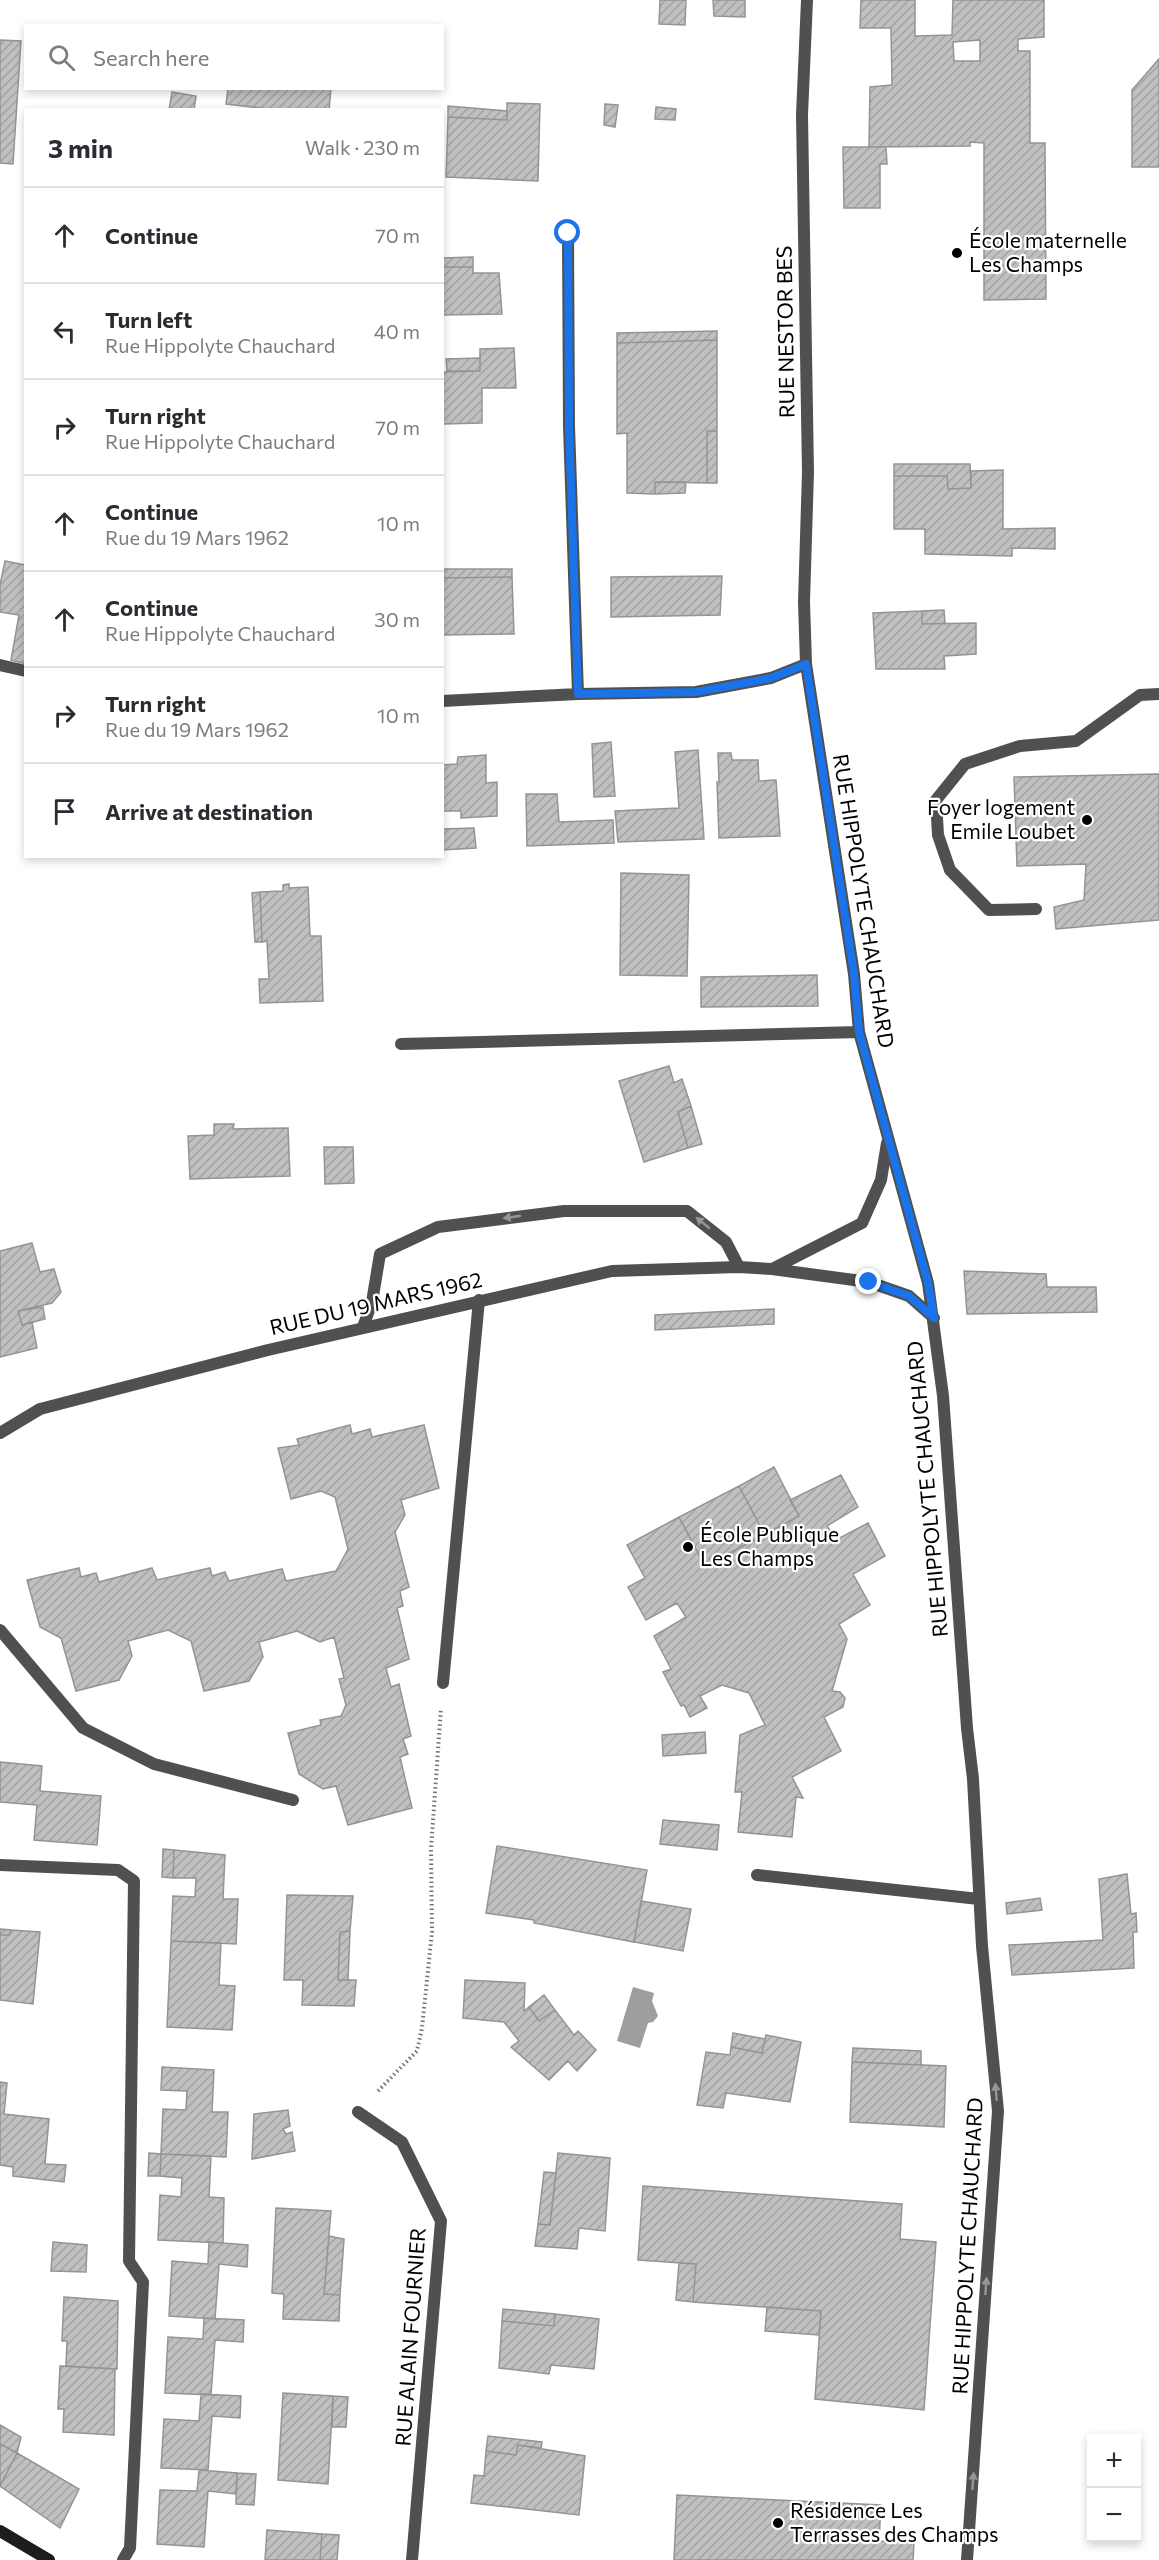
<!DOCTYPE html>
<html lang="en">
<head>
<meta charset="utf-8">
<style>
  body { margin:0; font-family:Commissioner,sans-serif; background:#f7f7f7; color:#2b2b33 }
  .controls { position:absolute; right:18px; bottom:18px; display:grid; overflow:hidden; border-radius:0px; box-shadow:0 3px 9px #0003 }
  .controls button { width:54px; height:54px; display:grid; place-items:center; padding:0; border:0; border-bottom:2px solid #e1e1e2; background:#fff; color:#2b2b33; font:30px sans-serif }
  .stop { position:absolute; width:18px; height:18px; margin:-14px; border:4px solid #1a73e8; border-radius:50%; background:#fff }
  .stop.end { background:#1a73e8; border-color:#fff; box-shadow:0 2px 6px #0008 }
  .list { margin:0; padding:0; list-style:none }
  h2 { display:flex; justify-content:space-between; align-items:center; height:78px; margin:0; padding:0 24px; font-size:26px }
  h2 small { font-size:20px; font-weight:400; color:#7c7c81 }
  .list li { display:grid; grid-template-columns:39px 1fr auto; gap:18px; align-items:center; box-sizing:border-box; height:96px; padding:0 24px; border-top:2px solid #e1e1e2 }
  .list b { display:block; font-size:22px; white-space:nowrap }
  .list p { margin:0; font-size:20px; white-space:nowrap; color:#7c7c81 }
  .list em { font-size:20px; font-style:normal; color:#7c7c81 }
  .icon { flex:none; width:33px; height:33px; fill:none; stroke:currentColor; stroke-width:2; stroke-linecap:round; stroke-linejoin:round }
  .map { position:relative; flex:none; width:1159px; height:2560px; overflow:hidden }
  .search { position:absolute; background:#fff; box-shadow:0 3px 9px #0003; left:24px; top:24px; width:420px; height:66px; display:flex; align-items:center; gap:15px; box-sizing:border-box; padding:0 21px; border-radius:0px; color:#7c7c81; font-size:22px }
  .panel { position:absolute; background:#fff; box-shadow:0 3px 9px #0003; left:24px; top:108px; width:420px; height:750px; border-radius:0px }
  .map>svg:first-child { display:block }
  .water { fill:#9e9e9e }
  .building { fill:url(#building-hatch); stroke:#949494; stroke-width:1.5; fill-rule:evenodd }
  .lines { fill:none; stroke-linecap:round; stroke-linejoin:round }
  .path { stroke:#727272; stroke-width:4; stroke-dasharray:1.5 3; stroke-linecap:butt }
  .lane { stroke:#505050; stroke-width:12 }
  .street { stroke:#505050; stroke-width:12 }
  .secondary { stroke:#1d1d1d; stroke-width:12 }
  .oneway { fill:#969696 }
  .route { stroke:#1a73e8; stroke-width:8 }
  .poi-dot { fill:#000; stroke:#fff; stroke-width:2 }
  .labels { text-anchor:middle; stroke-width:4.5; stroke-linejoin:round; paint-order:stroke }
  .poi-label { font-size:21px; fill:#000; stroke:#fff; text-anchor:start }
  .street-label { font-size:21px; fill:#000; stroke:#fff }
</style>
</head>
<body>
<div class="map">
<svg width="1159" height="2560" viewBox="0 0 1159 2560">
  <defs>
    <pattern id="building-hatch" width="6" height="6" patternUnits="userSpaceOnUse" patternTransform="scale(1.5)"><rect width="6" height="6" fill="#c0c0c0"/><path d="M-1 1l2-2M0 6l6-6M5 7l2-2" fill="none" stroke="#a3a3a3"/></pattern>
  </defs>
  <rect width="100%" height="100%" fill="#fff"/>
  <path class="water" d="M633 1987 654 1993 652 2001 658 2016 653 2022 648 2023 640 2048 617 2041Z"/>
  <path class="building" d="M660 0H686L685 25 659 24Z
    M713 0H745V17L714 16Z
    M861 0H915V36L952 35 953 0H1044V37L1018 39V51H1030V143H1045L1046 299 984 300V143L970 142V146L869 147 870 87 892 85 891 28H860ZM980 40V61H954L953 42Z
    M0 40 21 41 13 164 0 163Z
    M1159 59V167H1132V90Z
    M228 88H331L329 110H276L226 104Z
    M172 92 196 96 194 110H169Z
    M507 103 540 104 538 181 446 177 448 117 507 120Z
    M605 104 618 105 615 127 604 125Z
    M448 106 507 111V120L448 117Z
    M656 107 676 109 675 120 655 119Z
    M843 147H886L887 164H880V208H844Z
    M473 257V267H442V258Z
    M442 267H473V273H499L502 314 442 315Z
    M717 331V340L617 343V333Z
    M717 340V431H707V483L655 482V494L627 493V433L617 434V343Z
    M514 348 516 388H482V423L442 424V372L480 371V349Z
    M480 358V371H447L446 359Z
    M707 431H717V483H707Z
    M894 464H970L971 488 948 489 947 476H894Z
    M1003 470V529L1055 528V549L1012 548V556L925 554V529H894V476H947L948 489 971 488V471Z
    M655 482H686L685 493 655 494Z
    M5 561 26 565V664L11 660 19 615 0 612V585Z
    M443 569H512V577L444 578Z
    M442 573 444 578 512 577 514 634 442 635Z
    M722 576 720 615 611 617V577Z
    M944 610 945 624H922V611Z
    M922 611V624L976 623V654L944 656 945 669H876L873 613Z
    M611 742 615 796 594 797 592 744Z
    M698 750 704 839 618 842 615 811 679 808 675 752Z
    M718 753H731L732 760H758L759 781 776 780 780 836 719 838 717 782H719Z
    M486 755V783L497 782V816L461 818V811H442V765L457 764 458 757Z
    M1159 774V920L1056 929 1054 907 1084 900 1086 864 1017 866 1014 777Z
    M526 794H557L559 822 613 820 614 843 527 846Z
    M474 828 476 848 442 850V829Z
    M621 873 689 875 687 976 620 975Z
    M289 884V888L308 887 310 936H321L323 1001 260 1003 259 979H269L267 941 262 942 260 892 283 891V885Z
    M260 892 262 942H255L252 893Z
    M817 975 818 1006 701 1007V977Z
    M669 1066 674 1083 682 1079 691 1106 678 1112 688 1148 644 1162 619 1081Z
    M691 1106 702 1144 688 1148 678 1112Z
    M214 1124H234L233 1129 288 1128 290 1176 190 1179 188 1136 214 1135Z
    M324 1147H353L354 1183 325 1184Z
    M32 1243 40 1272 54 1269 61 1292 52 1303 18 1311 22 1325 32 1322 37 1348 0 1357V1251Z
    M964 1271 1046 1274 1047 1287H1096L1097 1312 967 1314Z
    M43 1307 45 1319 22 1325 18 1311Z
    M774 1309V1324L655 1330V1315Z
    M350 1425 352 1434 370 1429 372 1437 424 1425 439 1488 401 1500 405 1515 395 1532 409 1587 400 1591 403 1606 397 1608 409 1659 386 1668 391 1687 399 1684 411 1736 403 1739 408 1754 400 1757 412 1808 348 1825 336 1786 323 1789 299 1774 288 1733 321 1725 320 1720 341 1716 346 1705 339 1679 344 1678 334 1637 320 1642 297 1631 259 1642 263 1657 249 1681 204 1691 191 1641 168 1630 128 1641 132 1656 119 1680 76 1691 61 1638 40 1627 27 1580 79 1568 81 1577 96 1573 99 1582 152 1568 157 1580 210 1568 212 1576 225 1572 229 1581 282 1569 286 1581 336 1571 348 1549 335 1497 321 1491 291 1499 278 1448 299 1445 297 1439Z
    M774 1467 799 1516 765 1535 739 1486Z
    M841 1475 858 1507 827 1526 836 1540 868 1523 885 1556 853 1574 870 1605 839 1624 847 1639 832 1691 840 1692 845 1698 843 1707 824 1717 841 1751 792 1777 803 1798 796 1797 792 1837 738 1832 742 1792H735L740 1735 765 1725 749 1693 722 1685 700 1696 707 1708 690 1717 684 1705 681 1706 663 1672 671 1669 654 1636 686 1617 677 1603 646 1620 628 1587 645 1578 627 1545 679 1517 705 1566 799 1516 790 1500Z
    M739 1486 765 1535 705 1566 679 1517Z
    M705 1732 706 1753 663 1756 662 1735Z
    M0 1762 42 1766 40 1791 101 1796 97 1845 34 1840 37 1805 0 1802Z
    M663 1820 719 1825 717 1850 660 1844Z
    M497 1846 647 1870 634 1942 534 1923V1920L486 1913Z
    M163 1849 174 1850 173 1878 162 1877Z
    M174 1850 225 1855 223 1899H238L236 1944 171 1941 173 1896 195 1897 196 1878H173Z
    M1127 1874 1131 1914 1136 1913 1137 1932H1133L1134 1968 1012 1975 1009 1945 1103 1940 1099 1879Z
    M287 1895 353 1896 350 1931 340 1932 338 1980H356L354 2006 302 2005 303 1980H284Z
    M1040 1898 1042 1910 1007 1914 1006 1903Z
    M641 1901 691 1909 683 1951 634 1942Z
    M0 1929 11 1930 9 1935H0Z
    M11 1930 40 1932 33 2004 0 2000V1935H9Z
    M350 1931 348 1980H338L340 1932Z
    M171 1941 221 1943 219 1985 235 1986 232 2030 167 2027Z
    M465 1980 525 1983 524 2011 529 2007 539 2021 555 2010 574 2035 578 2031 596 2050 577 2071 568 2061 549 2080 511 2047 519 2041 504 2022 463 2018Z
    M544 1995 555 2010 539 2021 529 2007Z
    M733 2033 765 2039 762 2053 731 2047Z
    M766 2035 801 2042 790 2102 726 2093 723 2108 697 2105 706 2052 730 2055 731 2047 762 2053Z
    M853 2048 921 2051V2065L852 2062Z
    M852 2062 946 2066 944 2127 850 2122Z
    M162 2067 214 2070 212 2112H228L226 2157 161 2154 163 2109 186 2110 187 2091 161 2090Z
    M0 2082 7 2083 4 2114 49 2119 45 2164 66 2165 64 2182 13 2176V2167L0 2165Z
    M288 2110 290 2126 283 2129 286 2134 292 2132 295 2151 252 2159 254 2114Z
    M149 2153 161 2154 160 2176H148Z
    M558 2153 610 2158 605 2231 579 2228 577 2249 535 2246 538 2224 550 2225Z
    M161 2154 211 2156 209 2197 224 2198 223 2243 158 2240 160 2195 181 2197 182 2178 160 2176Z
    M544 2172 556 2173 550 2225 538 2224Z
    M643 2186 902 2204 900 2239 936 2242 924 2410 815 2399 821 2311 693 2302 696 2264 638 2260Z
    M276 2208 331 2211 324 2294 340 2295 339 2321 283 2319 284 2294 272 2293Z
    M329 2236 344 2239 340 2295 324 2294Z
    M53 2242 87 2245 86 2272 51 2271Z
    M209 2242 248 2245 247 2267 219 2264 215 2319 169 2316 172 2261 208 2264Z
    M679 2263 696 2264 693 2302 676 2300Z
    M64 2297 118 2301 117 2369 66 2366 67 2341H62Z
    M767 2307 821 2311 819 2335 765 2331Z
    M503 2309 555 2314 554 2326 502 2321Z
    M555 2314 599 2319 594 2369 551 2365 549 2374 499 2368 502 2321 554 2326Z
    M204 2318 244 2320 243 2342 215 2340 211 2395 165 2393 168 2337 203 2339Z
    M60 2366 115 2369 114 2435 63 2432 64 2409H58Z
    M283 2393 333 2396 328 2484 278 2480Z
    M201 2394 241 2396 240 2418 212 2416 208 2470 161 2468 164 2419 199 2421Z
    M333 2396 348 2397 346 2427H332Z
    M0 2425 21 2437 17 2453 0 2444Z
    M488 2436 542 2442 541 2448 518 2445 516 2455 486 2451Z
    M0 2444 17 2453 0 2486Z
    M518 2445 585 2456 579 2515 471 2503 474 2475 484 2476 486 2451 516 2455Z
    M17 2453 79 2489 60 2528 0 2486Z
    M199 2470 237 2473 236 2494 208 2491 204 2547 157 2544 160 2490 197 2491Z
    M237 2473 256 2474 254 2505 236 2504Z
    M677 2495 881 2505 879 2541 914 2543 913 2560H674Z
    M267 2530 322 2534 320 2560H265Z
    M322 2534 339 2535 337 2560H320Z"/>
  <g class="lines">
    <path class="path" d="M378 2091 417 2051 422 2028 432 1932 431 1849 441 1708"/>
    <path class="lane" d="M363 1327 372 1302 380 1254 438 1227 564 1211H687L726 1242 739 1267
      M443 1683 479 1300"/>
    <path class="street" d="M807 0 802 115 808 472 804 602 806 664 854 974 859 1032 928 1283 943 1396 967 1728 973 1779 982 1946 998 2111 967 2560
      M568 233 569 426 578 694
      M0 665 26 671
      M442 701 578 694 696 692 771 678 806 664
      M1036 909 989 910 950 870 938 835 936 800 965 764 1020 746 1076 741 1140 695 1159 694
      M401 1044 859 1032
      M772 1269 862 1223 881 1180 887 1143
      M0 1433 40 1409 268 1350 612 1271 739 1267 772 1269 869 1282 909 1296 934 1318
      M0 1630 83 1728 154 1764 293 1800
      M0 1865 118 1870 134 1881 129 2261 143 2282 130 2548 123 2560
      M757 1875 979 1899
      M358 2112 402 2142 441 2221 412 2560"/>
    <path class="secondary" d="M0 2531 49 2560"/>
  </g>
  <defs><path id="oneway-solid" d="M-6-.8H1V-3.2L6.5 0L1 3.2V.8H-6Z" transform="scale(1.5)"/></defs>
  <g class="oneway">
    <use href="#oneway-solid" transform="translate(512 1217) rotate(172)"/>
    <use href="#oneway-solid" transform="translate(703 1223) rotate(-141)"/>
    <use href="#oneway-solid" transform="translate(996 2092) rotate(-95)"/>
    <use href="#oneway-solid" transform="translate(986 2286) rotate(-86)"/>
    <use href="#oneway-solid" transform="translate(973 2481) rotate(-86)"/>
  </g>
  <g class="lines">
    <path class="route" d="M568 233 569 426 578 694 696 692 771 678 806 664 854 974 859 1032 928 1283 934 1318 909 1296 869 1282"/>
  </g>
  <g class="poi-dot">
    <circle cx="957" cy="253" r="6"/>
    <circle cx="1087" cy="820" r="6"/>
    <circle cx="688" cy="1547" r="6"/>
    <circle cx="778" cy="2523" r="6"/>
  </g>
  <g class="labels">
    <g class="poi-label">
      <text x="969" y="248">École maternelle<tspan x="969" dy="24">Les Champs</tspan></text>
      <text x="1075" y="815" text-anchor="end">Foyer logement<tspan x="1075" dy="24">Emile Loubet</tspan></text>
      <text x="700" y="1542">École Publique<tspan x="700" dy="24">Les Champs</tspan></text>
      <text x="790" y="2518">Résidence Les<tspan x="790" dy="24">Terrasses des Champs</tspan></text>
    </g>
    <g class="street-label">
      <text transform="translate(786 332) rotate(-91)" y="7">RUE NESTOR BES</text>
      <text transform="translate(863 901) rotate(81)" y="7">RUE HIPPOLYTE CHAUCHARD</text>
      <text transform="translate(376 1304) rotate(-13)" y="7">RUE DU 19 MARS 1962</text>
      <text transform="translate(928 1489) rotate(-95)" y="7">RUE HIPPOLYTE CHAUCHARD</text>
      <text transform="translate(968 2246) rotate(-87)" y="7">RUE HIPPOLYTE CHAUCHARD</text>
      <text transform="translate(411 2337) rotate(-86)" y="7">RUE ALAIN FOURNIER</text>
    </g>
  </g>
</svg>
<div class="controls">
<button>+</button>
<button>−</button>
</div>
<div class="stop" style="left:568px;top:233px"></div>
<div class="stop end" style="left:869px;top:1282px"></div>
<div class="search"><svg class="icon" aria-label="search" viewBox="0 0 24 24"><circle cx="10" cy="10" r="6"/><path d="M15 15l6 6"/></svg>Search here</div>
<section class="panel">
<h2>3 min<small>Walk · 230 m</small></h2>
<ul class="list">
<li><svg class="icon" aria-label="ahead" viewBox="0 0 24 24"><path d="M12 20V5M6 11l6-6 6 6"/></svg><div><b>Continue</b></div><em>70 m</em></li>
<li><svg class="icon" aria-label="left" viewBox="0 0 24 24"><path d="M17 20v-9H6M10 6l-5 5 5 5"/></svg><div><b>Turn left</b><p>Rue Hippolyte Chauchard</p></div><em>40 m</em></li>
<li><svg class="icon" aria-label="right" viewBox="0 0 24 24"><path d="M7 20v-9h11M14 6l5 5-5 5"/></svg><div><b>Turn right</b><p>Rue Hippolyte Chauchard</p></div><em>70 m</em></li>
<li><svg class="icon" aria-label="ahead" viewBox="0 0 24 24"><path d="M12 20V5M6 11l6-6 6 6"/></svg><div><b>Continue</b><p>Rue du 19 Mars 1962</p></div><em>10 m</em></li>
<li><svg class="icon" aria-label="ahead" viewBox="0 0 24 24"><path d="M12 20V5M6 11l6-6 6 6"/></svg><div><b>Continue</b><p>Rue Hippolyte Chauchard</p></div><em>30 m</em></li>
<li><svg class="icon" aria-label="right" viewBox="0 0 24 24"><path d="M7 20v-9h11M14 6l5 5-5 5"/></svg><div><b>Turn right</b><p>Rue du 19 Mars 1962</p></div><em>10 m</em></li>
<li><svg class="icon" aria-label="arrive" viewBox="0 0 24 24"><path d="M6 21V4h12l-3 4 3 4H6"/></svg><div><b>Arrive at destination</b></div></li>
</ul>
</section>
</div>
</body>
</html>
